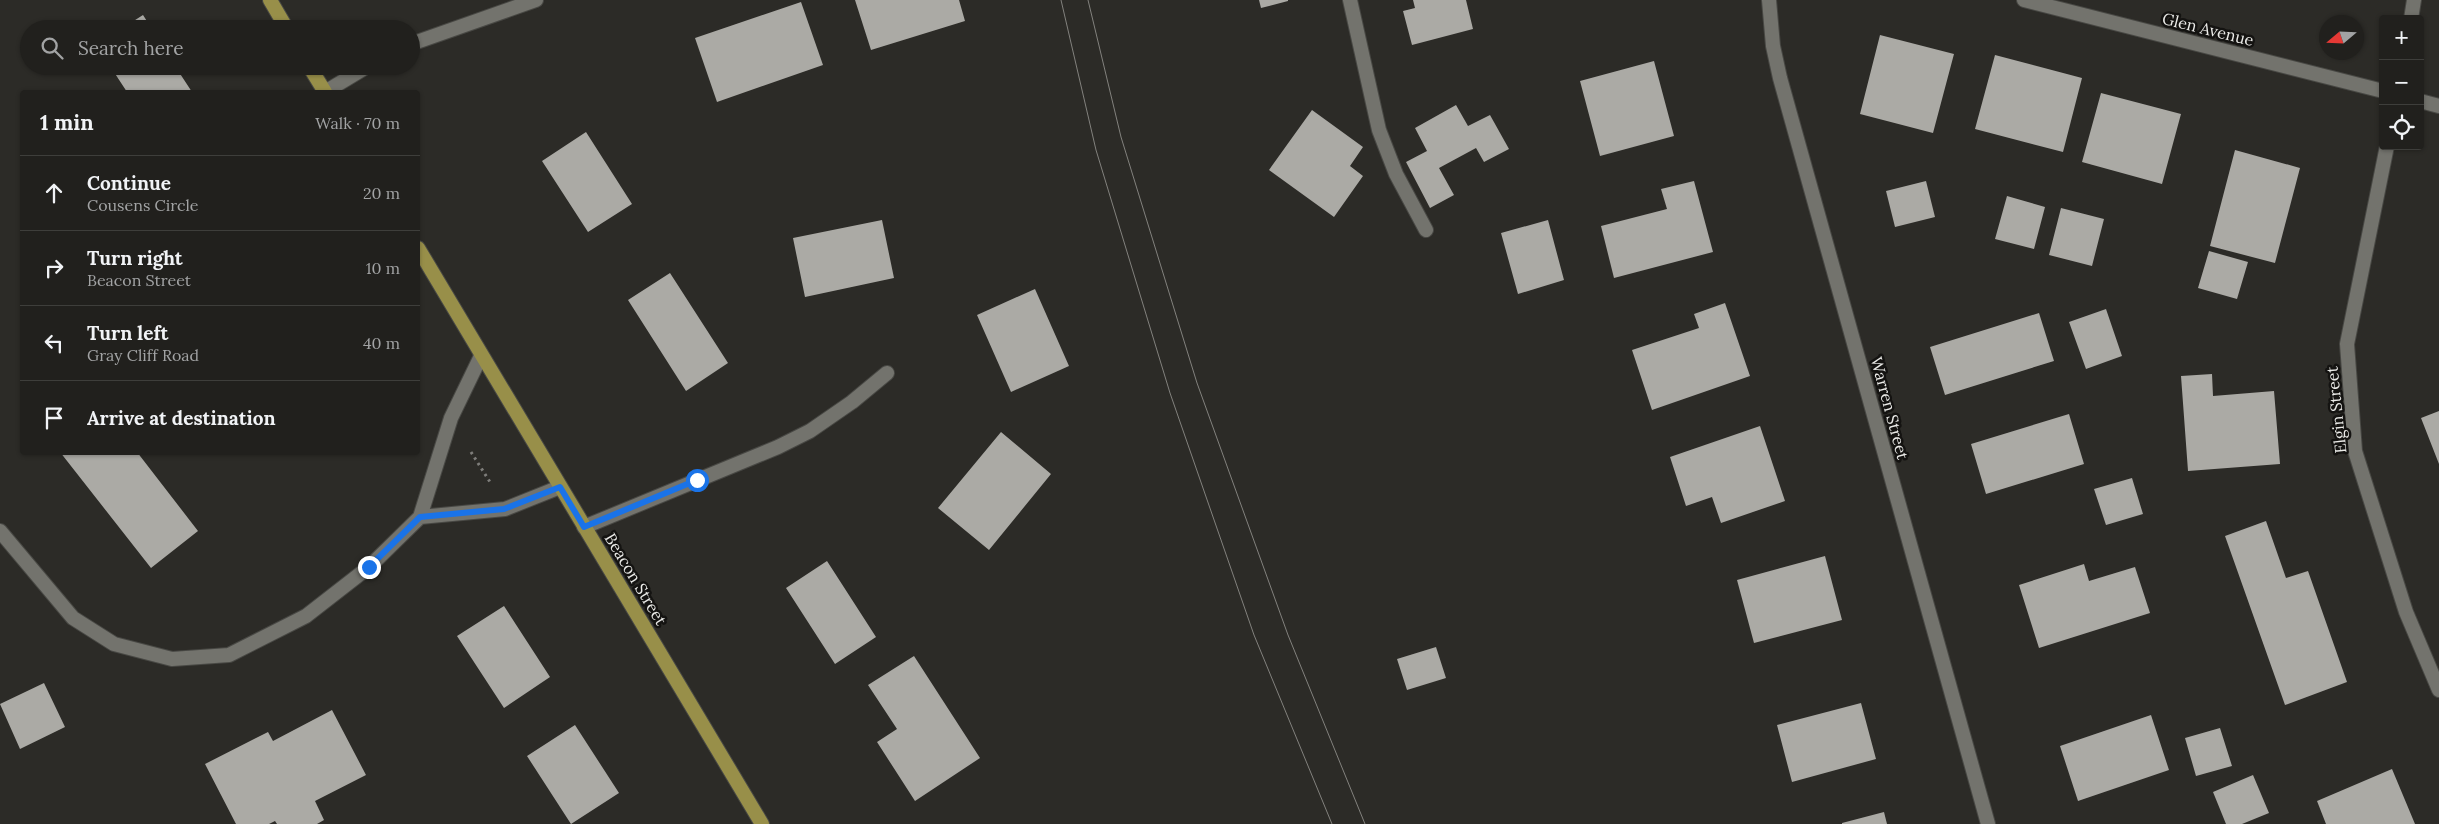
<!DOCTYPE html>
<html lang="en">
<head>
<meta charset="utf-8">
<style>
  body { margin:0; font-family:Lora,serif; background:#2d2d2a; color:#f1f3f6 }
  .controls { position:absolute; right:15px; top:15px; display:grid; overflow:hidden; border-radius:5px; box-shadow:0 1px 4px #0004 }
  .controls button { width:45px; height:45px; display:grid; place-items:center; padding:0; border:0; border-bottom:1px solid #3e3e3b; background:#21201d; color:#f1f3f6; font:25px sans-serif }
  .compass { position:absolute; left:2319px; top:15px; width:45px; height:45px; border-radius:50%; background:#21201d; box-shadow:0 1px 4px #0004; rotate:251deg }
  .stop { position:absolute; width:15px; height:15px; margin:-11px; border:4px solid #1a73e8; border-radius:50%; background:#fff }
  .stop.end { background:#1a73e8; border-color:#fff; box-shadow:0 1px 5px #0008 }
  .list { margin:0; padding:0; list-style:none }
  h2 { display:flex; justify-content:space-between; align-items:center; height:65px; margin:0; padding:0 20px; font-size:21px }
  h2 small { font-size:16px; font-weight:400; color:#a2a3a4 }
  .list li { display:grid; grid-template-columns:32px 1fr auto; gap:15px; align-items:center; box-sizing:border-box; height:75px; padding:0 20px; border-top:1px solid #3e3e3b }
  .list b { display:block; font-size:19px; white-space:nowrap }
  .list p { margin:0; font-size:16px; white-space:nowrap; color:#a2a3a4 }
  .list em { font-size:16px; font-style:normal; color:#a2a3a4 }
  .icon { flex:none; width:28px; height:28px; fill:none; stroke:currentColor; stroke-width:2; stroke-linecap:round; stroke-linejoin:round }
  .map { position:relative; flex:none; width:2439px; height:824px; overflow:hidden }
  .search { position:absolute; background:#21201d; box-shadow:0 1px 4px #0004; left:20px; top:20px; width:400px; height:55px; display:flex; align-items:center; gap:12px; box-sizing:border-box; padding:0 18px; border-radius:28px; color:#a2a3a4; font-size:19px }
  .panel { position:absolute; background:#21201d; box-shadow:0 1px 4px #0004; left:20px; top:90px; width:400px; height:365px; border-radius:5px }
  .map>svg:first-child { display:block }
  .building { fill:#abaaa5 }
  .lines { fill:none; stroke-linecap:round; stroke-linejoin:round }
  .service-casing { stroke:#484844; stroke-width:16 }
  .minor-casing { stroke:#484844; stroke-width:16 }
  .primary-casing { stroke:#484844; stroke-width:16 }
  .path { stroke:#7e7d7a; stroke-width:3; stroke-dasharray:2.5 4; stroke-linecap:butt }
  .service { stroke:#73736d; stroke-width:14 }
  .minor { stroke:#73736d; stroke-width:14 }
  .primary { stroke:#988f49; stroke-width:14 }
  .tram { stroke:#83827e; stroke-width:1 }
  .route { stroke:#1a73e8; stroke-width:6 }
  .labels { text-anchor:middle; stroke-width:5; stroke-linejoin:round; paint-order:stroke }
  .street-label { font-size:16px; fill:#ebebe8; stroke:#141311 }
</style>
</head>
<body>
<div class="map">
<svg width="2439" height="824" viewBox="0 0 2439 824">
  <rect width="100%" height="100%" fill="#2c2b27"/>
  <path class="building" d="M855 0H959L965 21 871 50Z
    M1259 0H1288V1L1261 8Z
    M1413 0H1466L1473 29 1412 45 1403 11 1415 8Z
    M801 2 823 65 717 102 695 38Z
    M143 15 152 29H121Z
    M1880 35 1954 54 1933 133 1860 114Z
    M1995 55 2082 78 2063 152 1975 129Z
    M1654 61 1674 136 1600 156 1580 81Z
    M110 66H175L192 92H127Z
    M2101 93 2181 114 2162 184 2082 162Z
    M1456 105 1468 126 1490 115 1509 149 1484 162 1476 148 1439 168 1454 195 1430 208 1406 162 1427 151 1415 128Z
    M1312 110 1363 147 1350 166 1363 176 1334 217 1269 170Z
    M586 132 632 204 588 232 542 161Z
    M2235 150 2300 168 2275 263 2210 246Z
    M1694 181 1713 252 1614 278 1601 226 1667 209 1661 189Z
    M1926 181 1935 217 1895 227 1886 191Z
    M2007 196 2045 207 2034 249 1995 239Z
    M2061 208 2104 219 2092 266 2049 255Z
    M882 220 894 278 805 297 793 238Z
    M1548 220 1564 280 1518 294 1501 233Z
    M2209 251 2248 262 2237 299 2198 288Z
    M670 273 728 363 686 391 628 300Z
    M1035 289 1069 366 1011 392 977 315Z
    M1725 303 1750 376 1652 410 1632 350 1699 328 1694 314Z
    M2106 309 2122 356 2086 369 2069 322Z
    M2039 313 2054 361 1945 395 1930 347Z
    M2212 374 2213 396 2274 391 2280 464 2188 471 2181 376Z
    M2439 411V464L2421 418Z
    M2069 414 2084 464 1986 494 1971 444Z
    M1760 426 1785 501 1721 523 1712 497 1686 506 1670 457Z
    M1001 432 1051 474 989 550 938 508Z
    M60 452H137L198 531 151 568Z
    M2132 478 2143 514 2106 525 2094 489Z
    M2266 521 2286 578 2308 571 2347 682 2285 705 2225 536Z
    M1825 556 1842 620 1754 643 1737 580Z
    M827 561 876 637 835 664 786 588Z
    M2084 564 2089 581 2135 567 2150 613 2039 648 2019 585Z
    M504 606 550 677 504 708 457 636Z
    M1436 647 1446 678 1407 690 1397 659Z
    M914 656 980 758 915 801 877 742 897 729 868 685Z
    M44 683 65 727 20 749 0 704Z
    M1861 703 1876 759 1792 782 1777 725Z
    M332 710 366 775 315 801 324 820 317 824H277L275 821 269 824H236L205 764 268 732 273 741Z
    M2151 715 2169 770 2078 801 2060 746Z
    M575 725 619 793 571 824 527 756Z
    M2220 728 2232 766 2196 776 2185 738Z
    M2392 769 2415 824H2326L2317 801Z
    M2253 775 2269 813 2242 824H2226L2213 792Z
    M1884 812 1887 824H1842V823Z"/>
  <g class="lines">
    <g class="service-casing">
      <path id="service" d="M1350 0 1379 130 1396 174 1426 230"/>
    </g>
    <g class="minor-casing">
      <path id="minor" d="M1769 0 1773 46 1780 78 1988 824
        M2024 0 2383 91
        M2411 19 2414 0
        M411 44 536 0
        M325 92 368 66
        M2420 101 2439 106
        M2387 146 2347 344 2355 451 2406 612 2439 690
        M481 356 451 418 420 517 505 509 560 487
        M584 527 778 447 810 431 852 402 887 373
        M0 531 73 618 114 644 172 659 229 655 306 616 369 567 420 517"/>
    </g>
    <g class="primary-casing">
      <path id="primary" d="M270 0 287 29
        M309 66 325 92
        M418 248 762 824"/>
    </g>
    <path class="path" d="M471 452 490 482"/>
    <use href="#service" class="service"/>
    <use href="#minor" class="minor"/>
    <use href="#primary" class="primary"/>
    <path class="tram" d="M1061 0 1096 150 1170 393 1254 635 1332 824
      M1088 0 1121 137 1197 383 1288 635 1365 824"/>
  </g>
  <g class="lines">
    <path class="route" d="M369 567 420 517 504 509 560 487 584 527 697 480"/>
  </g>
  <g class="labels">
    <g class="street-label">
      <text transform="translate(2208 29) rotate(14)" y="6">Glen Avenue</text>
      <text transform="translate(1890 408) rotate(75)" y="6">Warren Street</text>
      <text transform="translate(2336 410) rotate(-96)" y="6">Elgin Street</text>
      <text transform="translate(636 579) rotate(59)" y="6">Beacon Street</text>
    </g>
  </g>
</svg>
<div class="controls">
<button>+</button>
<button>−</button>
<button><svg class="icon" aria-label="locate" viewBox="0 0 24 24"><circle cx="12" cy="12" r="6"/><path d="M12 2v4M12 18v4M2 12h4M18 12h4"/></svg></button>
</div>
<svg class="compass" viewBox="-18 -18 36 36"><path d="M0-13l5 13h-10z" fill="#e53935"/><path d="M0 13l5-13h-10z" fill="#a2a3a4"/></svg>
<div class="stop" style="left:697px;top:480px"></div>
<div class="stop end" style="left:369px;top:567px"></div>
<div class="search"><svg class="icon" aria-label="search" viewBox="0 0 24 24"><circle cx="10" cy="10" r="6"/><path d="M15 15l6 6"/></svg>Search here</div>
<section class="panel">
<h2>1 min<small>Walk · 70 m</small></h2>
<ul class="list">
<li><svg class="icon" aria-label="ahead" viewBox="0 0 24 24"><path d="M12 20V5M6 11l6-6 6 6"/></svg><div><b>Continue</b><p>Cousens Circle</p></div><em>20 m</em></li>
<li><svg class="icon" aria-label="right" viewBox="0 0 24 24"><path d="M7 20v-9h11M14 6l5 5-5 5"/></svg><div><b>Turn right</b><p>Beacon Street</p></div><em>10 m</em></li>
<li><svg class="icon" aria-label="left" viewBox="0 0 24 24"><path d="M17 20v-9H6M10 6l-5 5 5 5"/></svg><div><b>Turn left</b><p>Gray Cliff Road</p></div><em>40 m</em></li>
<li><svg class="icon" aria-label="arrive" viewBox="0 0 24 24"><path d="M6 21V4h12l-3 4 3 4H6"/></svg><div><b>Arrive at destination</b></div></li>
</ul>
</section>
</div>
</body>
</html>
